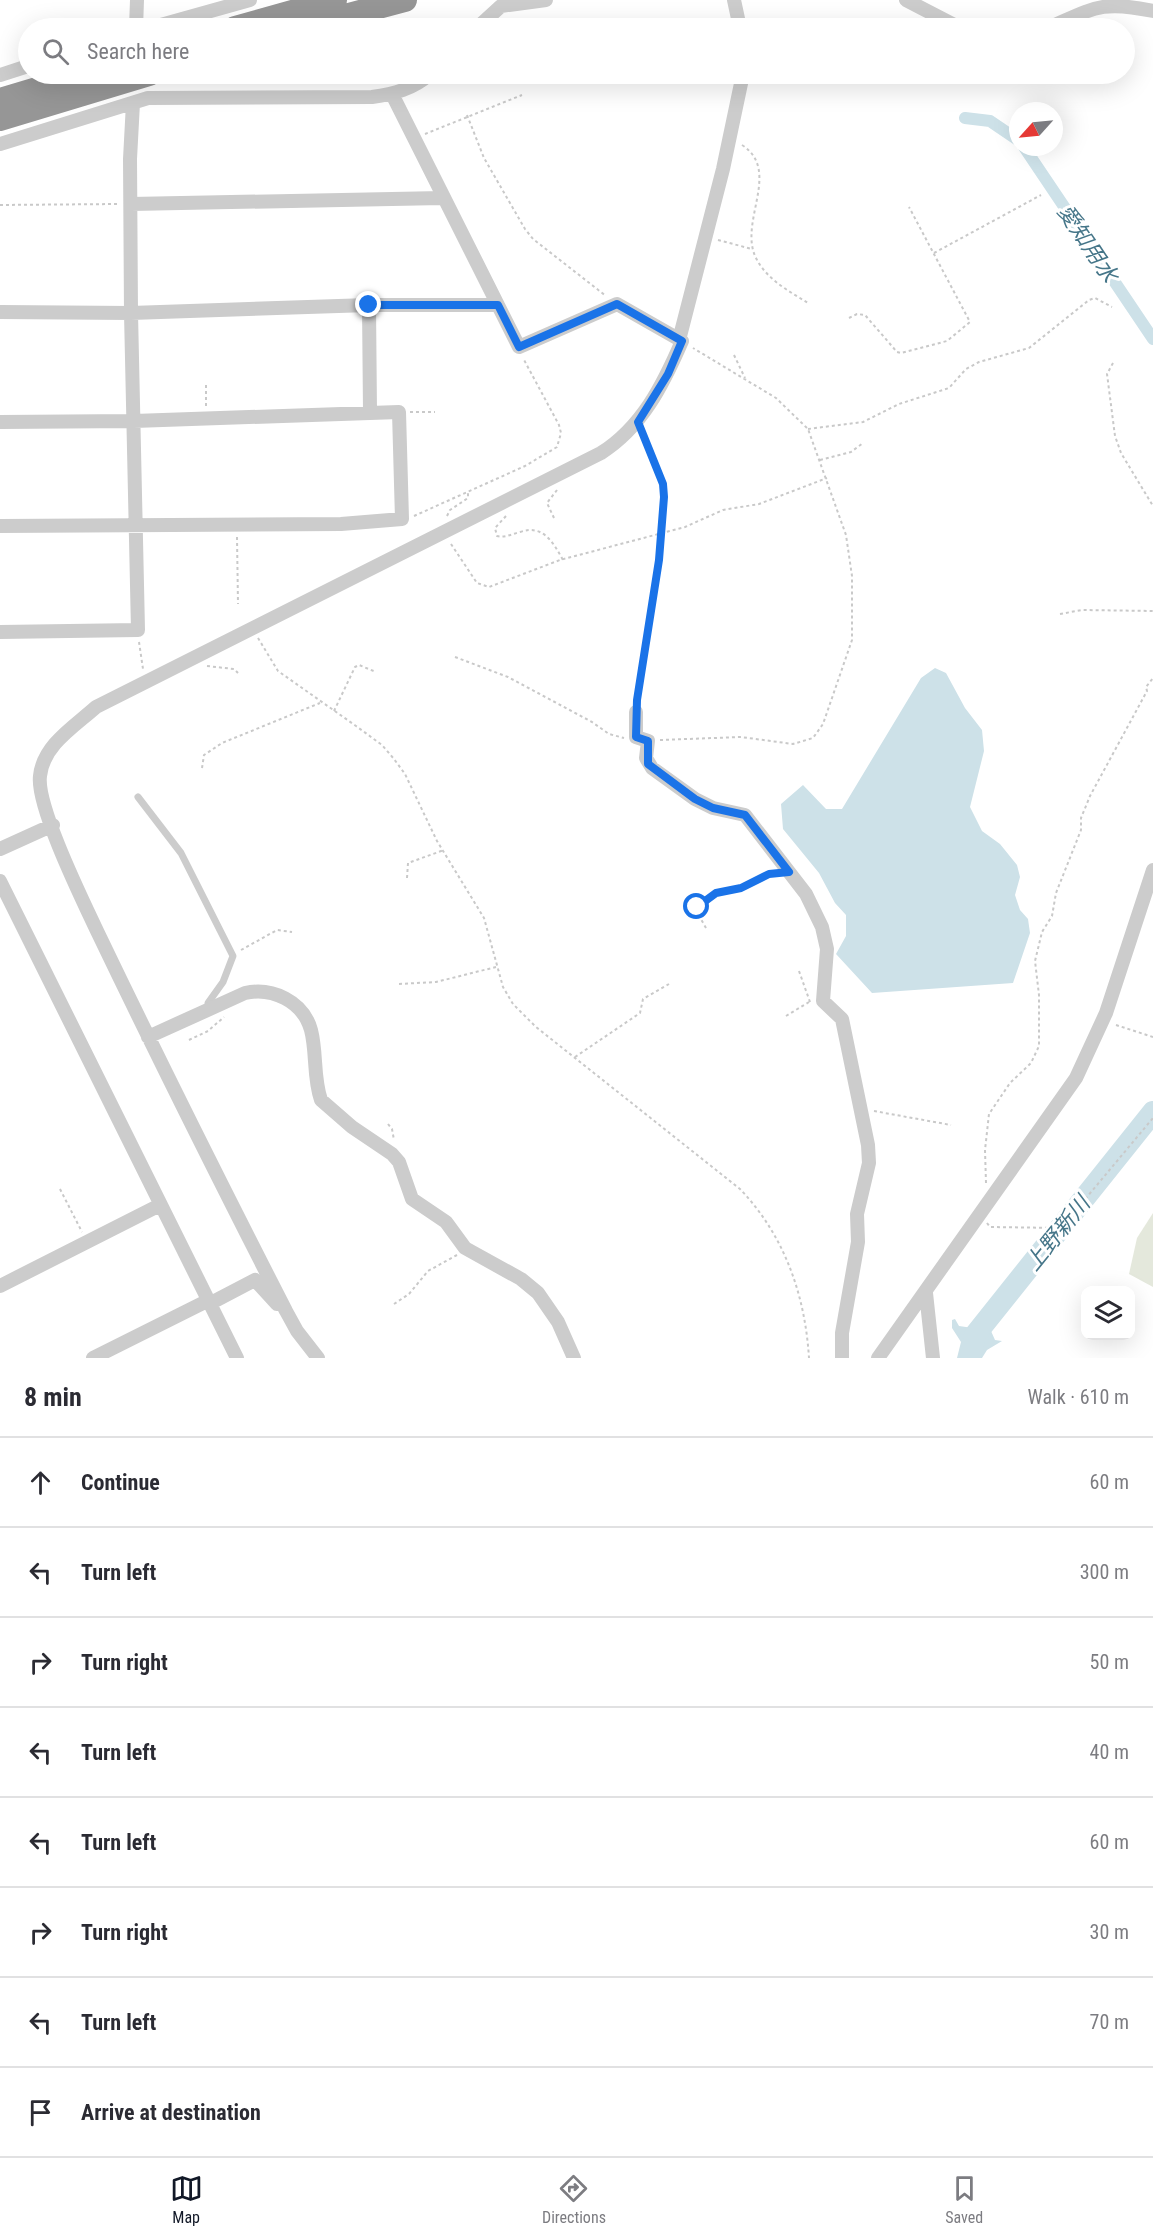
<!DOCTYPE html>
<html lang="en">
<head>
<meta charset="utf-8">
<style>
  body { margin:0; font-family:"Roboto Condensed","Noto Sans JP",sans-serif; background:#f7f7f7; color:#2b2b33 }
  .controls { position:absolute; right:18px; bottom:18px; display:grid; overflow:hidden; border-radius:12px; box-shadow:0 6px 24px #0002 }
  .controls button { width:54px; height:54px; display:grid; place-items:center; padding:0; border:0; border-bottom:2px solid #e1e1e2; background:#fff; color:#2b2b33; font:30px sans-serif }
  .compass { position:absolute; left:1009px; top:102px; width:54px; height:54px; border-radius:50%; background:#fff; box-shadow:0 6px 24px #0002; rotate:243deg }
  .stop { position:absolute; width:18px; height:18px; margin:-14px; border:4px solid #1a73e8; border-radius:50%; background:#fff }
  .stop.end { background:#1a73e8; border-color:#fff; box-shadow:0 2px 6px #0008 }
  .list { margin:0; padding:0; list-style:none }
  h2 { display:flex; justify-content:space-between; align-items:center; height:78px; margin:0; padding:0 24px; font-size:26px }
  h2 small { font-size:20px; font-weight:400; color:#7c7c81 }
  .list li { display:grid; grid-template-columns:39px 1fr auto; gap:18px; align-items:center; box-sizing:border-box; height:90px; padding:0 24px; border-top:2px solid #e1e1e2 }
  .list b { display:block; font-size:22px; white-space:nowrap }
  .list em { font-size:20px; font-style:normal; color:#7c7c81 }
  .icon { flex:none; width:33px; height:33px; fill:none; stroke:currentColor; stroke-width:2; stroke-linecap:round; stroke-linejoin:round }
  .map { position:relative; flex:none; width:1153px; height:1358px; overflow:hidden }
  .search { position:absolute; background:#fff; box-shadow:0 6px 24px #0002; left:18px; right:18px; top:18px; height:66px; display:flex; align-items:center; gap:15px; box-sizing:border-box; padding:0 21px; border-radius:33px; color:#7c7c81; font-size:22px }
  .sheet { height:798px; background:#fff }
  nav { display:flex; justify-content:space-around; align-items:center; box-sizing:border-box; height:84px; border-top:2px solid #e1e1e2; background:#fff; font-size:16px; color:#7c7c81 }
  nav a { display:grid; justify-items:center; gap:3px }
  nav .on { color:#111827 }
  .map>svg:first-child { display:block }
  .green { fill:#e4e8dc }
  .water { fill:#cde1e8 }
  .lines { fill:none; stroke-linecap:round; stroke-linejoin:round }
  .canal { stroke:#cde1e8; stroke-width:12 }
  .river { stroke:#cde1e8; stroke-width:22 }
  .path { stroke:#c9c9c9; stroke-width:2; stroke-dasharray:3 3; stroke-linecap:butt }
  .lane { stroke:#ccc; stroke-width:7 }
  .street { stroke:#ccc; stroke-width:14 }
  .highway { stroke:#969696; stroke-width:24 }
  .route { stroke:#1a73e8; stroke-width:8 }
  .labels { text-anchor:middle; stroke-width:6; stroke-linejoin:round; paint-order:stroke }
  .water-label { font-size:22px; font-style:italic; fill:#467689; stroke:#fff }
</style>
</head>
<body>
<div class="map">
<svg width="1153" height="1358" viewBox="0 0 1153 1358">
  <rect width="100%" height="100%" fill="#fff"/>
  <path class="green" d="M1153 1213V1287L1129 1274 1137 1238Z"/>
  <path class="water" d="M935 668 946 673 965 708 982 730 984 751 970 807 982 831 1000 844 1017 865 1020 877 1015 895 1020 910 1028 919 1030 933 1013 983 872 993 836 954 846 936V915L835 903 819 873 783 829 781 804 803 785 826 809H842L921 678Z
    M955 1319 959 1326 973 1328 977 1332 991 1331 995 1340 1002 1341 987 1350 982 1358H957L961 1342 952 1328V1320Z"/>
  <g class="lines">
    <path class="canal" d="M965 118 990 121 1018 140
      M1024 147 1153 339"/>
    <path class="river" d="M970 1358 975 1335 1153 1112"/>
    <path class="path" d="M467 115 484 158 525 229 533 239 606 296
      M425 134 522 95
      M742 145C782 171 738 222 756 258 767 280 789 291 808 303
      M0 205 119 204
      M718 240 752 249
      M934 253 1041 195
      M849 318 857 314 865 315 897 352 901 353 947 341 970 322 909 207
      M734 355 745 378
      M1113 363 1107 374 1115 436 1121 453 1153 506
      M206 385V406
      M410 412H435
      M808 429 863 422 899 404 949 388 966 369 979 362 1029 348 1089 300 1095 298 1112 307
      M820 460 851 452 863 443
      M414 516 525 466 557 447 561 433 559 425 523 358
      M447 516 450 510 468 498V491
      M506 516 495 528 497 536C505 538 512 534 520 532 543 524 553 542 563 560
      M554 518 547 503 557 490
      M237 537 238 604
      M451 544 477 583 489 587 560 560 685 527 723 510 759 504 827 478
      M1060 614 1082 610 1153 611
      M258 638 278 671 356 726 382 745 394 759 405 774 437 841 484 918 503 987 513 1004 536 1027 740 1189C784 1235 805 1294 809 1358
      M139 642 143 669
      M455 657 508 677 592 722 609 734 624 738
      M207 666 234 669 238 673
      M637 701 659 560 664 497 663 484 643 433
      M334 711 355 667 359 665 376 672
      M660 740 741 737 793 744 813 738 823 724 852 640V576L846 535 808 429 776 398 693 348
      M202 768 204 755 222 743 320 703
      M407 878 408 863 444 850
      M706 928 697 912 699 903C717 891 732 894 749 885 759 881 764 874 775 873
      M241 950 277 930 292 932
      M799 971 810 1002
      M399 984 436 982 496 967
      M786 1016 809 1002
      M1116 1025 1153 1037
      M189 1040 208 1031 224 1017
      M575 1057 640 1013 643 999 669 984
      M874 1111 951 1125
      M388 1124 392 1129 394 1140
      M986 1183 985 1150 989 1114 1010 1083 1031 1063 1039 1046V995L1035 961 1042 932 1052 916 1056 893 1081 830V818L1090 796 1147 691 1146 687 1153 678
      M60 1189 82 1232
      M987 1223 990 1227 1061 1228 1153 1118
      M394 1304 409 1294 428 1271 457 1255"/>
    <path class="lane" d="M138 797 181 853 233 956 223 982 208 1003 209 1010"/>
    <path class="street" d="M734 0 740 28
      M906 0 960 28
      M136 28 137 0
      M150 28 250 0
      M477 28 501 6 546 0
      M1048 28C1094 8 1101 0 1153 11
      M0 75 28 66
      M0 144 148 98 372 97C394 94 413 89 430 74
      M131 204 442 198
      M369 305 370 412
      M0 312 131 313 369 305H498
      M679 340 723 169 743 74
      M0 422 134 421 399 412 402 519 341 524 0 526
      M0 632 138 630 131 313 130 159 133 103
      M636 712V737L648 741 646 758 652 768 695 799 713 808 745 815 806 894 822 927 827 949 823 1001 842 1019 868 1145 869 1163 857 1214 858 1242 842 1333V1358
      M0 849 53 825
      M0 881 237 1358
      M148 1037 245 993C272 987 303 1001 311 1030 317 1053 313 1077 321 1100L352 1127 392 1154 399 1162 412 1199 446 1222 465 1248 521 1279 538 1293 558 1322 574 1358
      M0 1286 160 1205
      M926 1293 933 1358
      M209 1304 255 1280 277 1304
      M93 1358 207 1301
      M318 1358 297 1331 286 1311C222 1186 159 1060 98 933 84 903 36 806 40 776 43 745 75 726 96 707L601 453C642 427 663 385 682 341L617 304 519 347 392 94
      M878 1358 1076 1078 1106 1013 1153 870"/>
    <path class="highway" d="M235 28 335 0
      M300 28 405 0
      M0 100 87 74
      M0 119 149 74"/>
  </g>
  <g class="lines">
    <path class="route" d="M369 305H498L519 347 617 304 682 341 668 374 638 422 663 484 664 497 659 560 637 700 636 737 648 741V764L695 799 713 808 745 815 789 872 769 874 741 888 716 893 697 907"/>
  </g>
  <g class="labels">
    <g class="water-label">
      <text transform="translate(1088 243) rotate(56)" y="8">愛知用水</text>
      <text transform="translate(1057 1233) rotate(-51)" y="8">上野新川</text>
    </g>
  </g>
</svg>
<div class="controls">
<button><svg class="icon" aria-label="layers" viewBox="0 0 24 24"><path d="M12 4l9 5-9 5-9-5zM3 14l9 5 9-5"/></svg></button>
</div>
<svg class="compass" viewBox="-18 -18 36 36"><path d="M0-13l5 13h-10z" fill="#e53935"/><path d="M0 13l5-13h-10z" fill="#7c7c81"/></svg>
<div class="stop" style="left:697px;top:907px"></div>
<div class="stop end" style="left:369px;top:305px"></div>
<div class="search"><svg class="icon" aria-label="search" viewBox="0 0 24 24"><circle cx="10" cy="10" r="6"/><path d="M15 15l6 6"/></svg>Search here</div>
</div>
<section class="sheet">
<h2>8 min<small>Walk · 610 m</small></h2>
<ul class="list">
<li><svg class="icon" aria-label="ahead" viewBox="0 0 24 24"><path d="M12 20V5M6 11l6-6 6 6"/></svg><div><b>Continue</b></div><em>60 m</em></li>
<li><svg class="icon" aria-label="left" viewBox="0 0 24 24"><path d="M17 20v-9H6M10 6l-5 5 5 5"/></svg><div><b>Turn left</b></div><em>300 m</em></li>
<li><svg class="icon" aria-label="right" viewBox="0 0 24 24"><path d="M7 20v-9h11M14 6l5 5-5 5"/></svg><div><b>Turn right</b></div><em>50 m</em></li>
<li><svg class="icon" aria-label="left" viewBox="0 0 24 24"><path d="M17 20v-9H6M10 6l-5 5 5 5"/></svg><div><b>Turn left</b></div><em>40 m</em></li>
<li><svg class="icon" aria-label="left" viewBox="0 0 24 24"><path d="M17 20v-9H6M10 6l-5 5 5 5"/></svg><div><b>Turn left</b></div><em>60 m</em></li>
<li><svg class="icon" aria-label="right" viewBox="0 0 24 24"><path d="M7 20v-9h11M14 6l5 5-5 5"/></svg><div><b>Turn right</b></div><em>30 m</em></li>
<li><svg class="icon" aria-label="left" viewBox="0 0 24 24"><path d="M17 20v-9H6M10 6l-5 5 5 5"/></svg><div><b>Turn left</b></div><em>70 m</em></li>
<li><svg class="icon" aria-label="arrive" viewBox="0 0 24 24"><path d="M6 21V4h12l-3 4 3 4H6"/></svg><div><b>Arrive at destination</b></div></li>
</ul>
</section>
<nav>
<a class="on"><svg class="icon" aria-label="map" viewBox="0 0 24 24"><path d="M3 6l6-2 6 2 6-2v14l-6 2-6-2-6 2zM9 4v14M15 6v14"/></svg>Map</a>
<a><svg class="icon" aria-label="directions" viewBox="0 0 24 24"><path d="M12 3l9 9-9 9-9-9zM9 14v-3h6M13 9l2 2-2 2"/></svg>Directions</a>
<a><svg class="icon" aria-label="saved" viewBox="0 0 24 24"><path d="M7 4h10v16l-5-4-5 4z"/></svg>Saved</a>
</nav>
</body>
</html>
